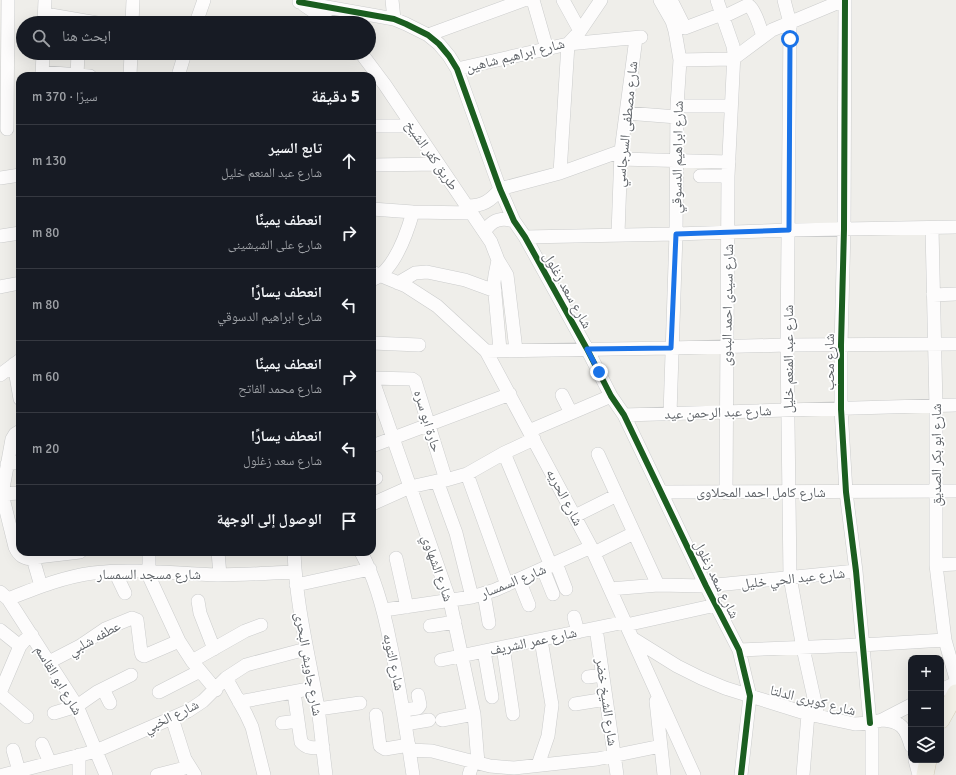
<!DOCTYPE html>
<html lang="ar">
<head>
<meta charset="utf-8">
<style>
  body { margin:0; font-family:Signika,"Noto Naskh Arabic",sans-serif; background:#242831; color:#f1f3f6; direction:rtl }
  .controls { position:absolute; right:12px; bottom:12px; display:grid; overflow:hidden; border-radius:8px; box-shadow:0 4px 16px #0002 }
  .controls button { width:36px; height:36px; display:grid; place-items:center; padding:0; border:0; border-bottom:1px solid #363941; background:#171b24; color:#f1f3f6; font:20px sans-serif }
  .stop { position:absolute; width:12px; height:12px; margin:-9px; border:3px solid #1a73e8; border-radius:50%; background:#fff }
  .stop.end { background:#1a73e8; border-color:#fff; box-shadow:0 1px 4px #0008 }
  .list { margin:0; padding:0; list-style:none }
  h2 { display:flex; justify-content:space-between; align-items:center; height:52px; margin:0; padding:0 16px; font-size:17px }
  h2 small { font-size:13px; font-weight:400; color:#9ea1a6 }
  .list li { display:grid; grid-template-columns:26px 1fr auto; gap:12px; align-items:center; box-sizing:border-box; height:72px; padding:0 16px; border-top:1px solid #363941 }
  .list b { display:block; font-size:15px; white-space:nowrap }
  .list p { margin:0; font-size:13px; white-space:nowrap; color:#9ea1a6 }
  .list em { font-size:13px; font-style:normal; color:#9ea1a6 }
  .icon { flex:none; width:22px; height:22px; fill:none; stroke:currentColor; stroke-width:2; stroke-linecap:round; stroke-linejoin:round }
  .map { position:relative; flex:none; width:956px; height:775px; overflow:hidden; direction:ltr }
  .search { position:absolute; background:#171b24; box-shadow:0 4px 16px #0002; left:16px; top:16px; width:360px; height:44px; display:flex; align-items:center; gap:10px; box-sizing:border-box; padding:0 14px; border-radius:22px; color:#9ea1a6; font-size:15px }
  .panel { position:absolute; background:#171b24; box-shadow:0 4px 16px #0002; left:16px; top:72px; width:360px; height:484px; border-radius:12px; direction:rtl }
  .map>svg:first-child { display:block }
  .lines { fill:none; stroke-linecap:round; stroke-linejoin:round }
  .minor-casing { stroke:#cbcccc; stroke-width:14 }
  .major-casing { stroke:#d7ceb8; stroke-width:18 }
  .minor { stroke:#fdfcfc; stroke-width:13 }
  .major { stroke:#f4f2e9; stroke-width:17 }
  .cycleway-casing { stroke:#fff; stroke-width:8 }
  .cycleway { stroke:#1b5e20; stroke-width:6 }
  .route { stroke:#1a73e8; stroke-width:5 }
  .labels { text-anchor:middle; stroke-width:3.5; stroke-linejoin:round; paint-order:stroke }
  .street-label { font-size:14px; fill:#5f6368; stroke:#fff }
</style>
</head>
<body>
<div class="map">
<svg width="956" height="775" viewBox="0 0 956 775">
  <rect width="100%" height="100%" fill="#efeeea"/>
  <g class="lines">
    <g class="minor-casing">
      <path id="minor" d="M392 0 394 19
        M533 0 547 49
        M563 0 580 31
        M660 0 672 21 675 31 680 60 677 106 676 234 670 414
        M671 0 685 28 722 14
        M717 0 733 46 734 53 728 176 726 493
        M784 0 790 23 787 345 790 577 803 648 818 716
        M845 0 844 229 841 345V409L846 492 856 571 870 723
        M299 2 394 19 406 24 428 35 439 44 449 56 457 69 500 189 514 221 525 237 587 349 611 396 624 415 706 586 739 650 750 696 741 775
        M304 5 331 23
        M45 14 97 23
        M723 17 748 5C755 9 760 28 763 36
        M44 23 45 0
        M132 23 133 0
        M196 23 204 0
        M428 35 524 0
        M361 53 385 85 491 242 498 260 507 275 508 283 516 350
        M680 60 733 59 772 30 844 0
        M457 69 568 44 580 31 601 0
        M42 72 90 76
        M42 76 43 53
        M77 76 78 53
        M130 76 131 53
        M178 76 185 53
        M677 106H731
        M626 113 677 117
        M372 126H412
        M7 129 8 0
        M620 159 729 162
        M372 165 438 164
        M560 173 568 44 641 37
        M700 176H728
        M0 178 20 175
        M468 206C482 206 491 201 500 189L560 173 621 151
        M372 209 413 212 472 213
        M932 228 936 407V565L945 640 956 679
        M485 231C492 220 501 217 514 221
        M618 234 621 151 636 38
        M0 236 20 233
        M525 237 676 234 789 230 956 227
        M498 260 495 275 494 283 500 350
        M372 272 406 286 437 306 486 351 591 547 694 775
        M374 279C395 269 407 233 413 212
        M398 283 415 273 427 272 465 280 495 291
        M0 287 20 283
        M933 295 956 294
        M372 343 419 345
        M486 351 671 348 787 345 956 344
        M14 364 20 399
        M0 375 20 360
        M372 378 450 601 474 714 478 763
        M372 378 412 379 415 381 446 480
        M562 395 571 413
        M624 415 956 405
        M20 431 15 434 12 439 2 494 15 547C19 556 24 559 35 559
        M529 431 611 396
        M372 446 510 394
        M504 453 551 566
        M598 454 658 585
        M7 464 20 462
        M467 474 507 585
        M372 480 376 478
        M437 481 456 533 472 597
        M662 492 956 491
        M2 494 20 493
        M372 504 410 487 437 481 446 480 467 474 504 453 534 439
        M575 516 617 495
        M218 552 220 575
        M294 552C296 605 309 656 318 708 321 730 323 753 326 775
        M361 552C376 580 384 611 390 642 400 686 406 730 413 775
        M594 553 634 533
        M396 558 407 607
        M556 563 566 589
        M936 565 956 564
        M543 569 553 594
        M115 572 125 593
        M147 572 179 641 192 661 216 690
        M149 572V552
        M519 580 529 605
        M296 585 370 569
        M41 586 34 562 37 557 80 552
        M610 589 658 585 706 586 856 571
        M0 592 8 599 77 706 106 775
        M484 594 489 623
        M8 599C36 588 63 577 93 573 134 568 177 574 218 575 243 575 269 573 295 572
        M198 601 200 613 214 649
        M384 610 472 597 495 590 591 547
        M574 617 578 632
        M626 625 716 605
        M430 626 455 622
        M596 628 617 775
        M0 630 20 646
        M632 638 677 666 701 678 725 688 808 714 855 724 870 723 882 720 911 705
        M503 647 513 714
        M739 650 862 645 945 640
        M484 651 492 697
        M441 660 625 622
        M192 661 245 631 261 625
        M49 662 80 646 105 629 132 618 137 620 141 652 142 655 144 656 179 641
        M588 677 603 675
        M226 678 246 714 252 727 264 775
        M103 689 110 703
        M941 690 956 683
        M159 692 200 671
        M294 692 301 742C307 749 313 748 323 747
        M0 693 20 646 25 640 32 635
        M0 694 27 717
        M656 701 664 775
        M239 702 314 688
        M575 704 606 699
        M318 709 360 703
        M404 710 418 708 420 705 418 695
        M54 713 77 706 97 692 131 675
        M376 715 380 746 385 749 409 745
        M172 718 185 759 195 775
        M442 720 474 714
        M882 720C901 721 906 728 911 746
        M282 723 298 721
        M872 723V775
        M405 724 429 720
        M42 744 50 763
        M13 750 19 771
        M409 750 432 751 490 766 514 768 597 759 661 746
        M79 755V775
        M915 760 919 775
        M538 765 548 736 552 705 541 640
        M3 775 96 751 188 711 203 701 226 678 246 665 306 649
        M157 775 189 767
        M469 775 473 762
        M803 775 808 714"/>
    </g>
    <g class="major-casing">
      <path id="major" d="M941 720 956 693
        M925 775 928 760"/>
    </g>
    <use href="#minor" class="minor"/>
    <use href="#major" class="major"/>
    <g class="cycleway-casing">
      <path id="cycleway" d="M845 0 844 229 841 345V409L846 492 856 571 870 723
        M299 2 394 19 406 24 428 35 439 44 449 56 457 69 500 189 514 221 525 237 587 349 611 396 624 415 706 586 739 650 750 696 741 775"/>
    </g>
    <use href="#cycleway" class="cycleway"/>
  </g>
  <g class="lines">
    <path class="route" d="M599 372 587 349 671 348 676 234 789 230 790 39"/>
  </g>
  <g class="labels">
    <g class="street-label">
      <text transform="translate(515 55) rotate(-14)" y="5">شارع ابراهيم شاهين</text>
      <text transform="translate(626 124) rotate(-84)" y="5">شارع مصطفى السرجاسي</text>
      <text transform="translate(432 155) rotate(55)" y="5">طريق كفر الشيخ</text>
      <text transform="translate(677 157) rotate(-89)" y="5">شارع ابراهيم الدسوقي</text>
      <text transform="translate(568 290) rotate(61)" y="5">شارع سعد زغلول</text>
      <text transform="translate(727 305) rotate(-89)" y="5">شارع سيدى احمد البدوى</text>
      <text transform="translate(788 359) rotate(-90)" y="5">شارع عبد المنعم خليل</text>
      <text transform="translate(829 362) rotate(-90)" y="5">شارع محب</text>
      <text transform="translate(718 412) rotate(-2)" y="5">شارع عبد الرحمن عيد</text>
      <text transform="translate(428 421) rotate(73)" y="5">حارة ابو سره</text>
      <text transform="translate(936 455) rotate(-90)" y="5">شارع ابو بكر الصديق</text>
      <text x="761" y="497">شارع كامل احمد المحلاوى</text>
      <text transform="translate(565 497) rotate(62)" y="5">شارع الحريه</text>
      <text transform="translate(438 568) rotate(71)" y="5">شارع الشهاوي</text>
      <text x="149" y="579">شارع مسجد السمسار</text>
      <text transform="translate(793 578) rotate(-6)" y="5">شارع عبد الحي خليل</text>
      <text transform="translate(717 579) rotate(64)" y="5">شارع سعد زغلول</text>
      <text transform="translate(513 581) rotate(-22)" y="5">شارع السمسار</text>
      <text transform="translate(94 638) rotate(-29)" y="5">عطفه شلبي</text>
      <text transform="translate(533 641) rotate(-12)" y="5">شارع عمر الشريف</text>
      <text transform="translate(394 662) rotate(78)" y="5">شارع التوبه</text>
      <text transform="translate(309 664) rotate(80)" y="5">شارع جاويش البحرى</text>
      <text transform="translate(59 680) rotate(59)" y="5">شارع ابو القاسم</text>
      <text transform="translate(813 700) rotate(14)" y="5">شارع كوبرى الدلتا</text>
      <text transform="translate(607 702) rotate(82)" y="5">شارع الشيخ خضر</text>
      <text transform="translate(171 716) rotate(-26)" y="5">شارع الخبي</text>
    </g>
  </g>
</svg>
<div class="controls">
<button>+</button>
<button>−</button>
<button><svg class="icon" aria-label="layers" viewBox="0 0 24 24"><path d="M12 4l9 5-9 5-9-5zM3 14l9 5 9-5"/></svg></button>
</div>
<div class="stop" style="left:790px;top:39px"></div>
<div class="stop end" style="left:599px;top:372px"></div>
<div class="search"><svg class="icon" aria-label="search" viewBox="0 0 24 24"><circle cx="10" cy="10" r="6"/><path d="M15 15l6 6"/></svg>ابحث هنا</div>
<section class="panel">
<h2>5 دقيقة<small>سيرًا · 370 m</small></h2>
<ul class="list">
<li><svg class="icon" aria-label="ahead" viewBox="0 0 24 24"><path d="M12 20V5M6 11l6-6 6 6"/></svg><div><b>تابع السير</b><p>شارع عبد المنعم خليل</p></div><em>130 m</em></li>
<li><svg class="icon" aria-label="right" viewBox="0 0 24 24"><path d="M7 20v-9h11M14 6l5 5-5 5"/></svg><div><b>انعطف يمينًا</b><p>شارع على الشيشينى</p></div><em>80 m</em></li>
<li><svg class="icon" aria-label="left" viewBox="0 0 24 24"><path d="M17 20v-9H6M10 6l-5 5 5 5"/></svg><div><b>انعطف يسارًا</b><p>شارع ابراهيم الدسوقي</p></div><em>80 m</em></li>
<li><svg class="icon" aria-label="right" viewBox="0 0 24 24"><path d="M7 20v-9h11M14 6l5 5-5 5"/></svg><div><b>انعطف يمينًا</b><p>شارع محمد الفاتح</p></div><em>60 m</em></li>
<li><svg class="icon" aria-label="left" viewBox="0 0 24 24"><path d="M17 20v-9H6M10 6l-5 5 5 5"/></svg><div><b>انعطف يسارًا</b><p>شارع سعد زغلول</p></div><em>20 m</em></li>
<li><svg class="icon" aria-label="arrive" viewBox="0 0 24 24"><path d="M6 21V4h12l-3 4 3 4H6"/></svg><div><b>الوصول إلى الوجهة</b></div></li>
</ul>
</section>
</div>
</body>
</html>
